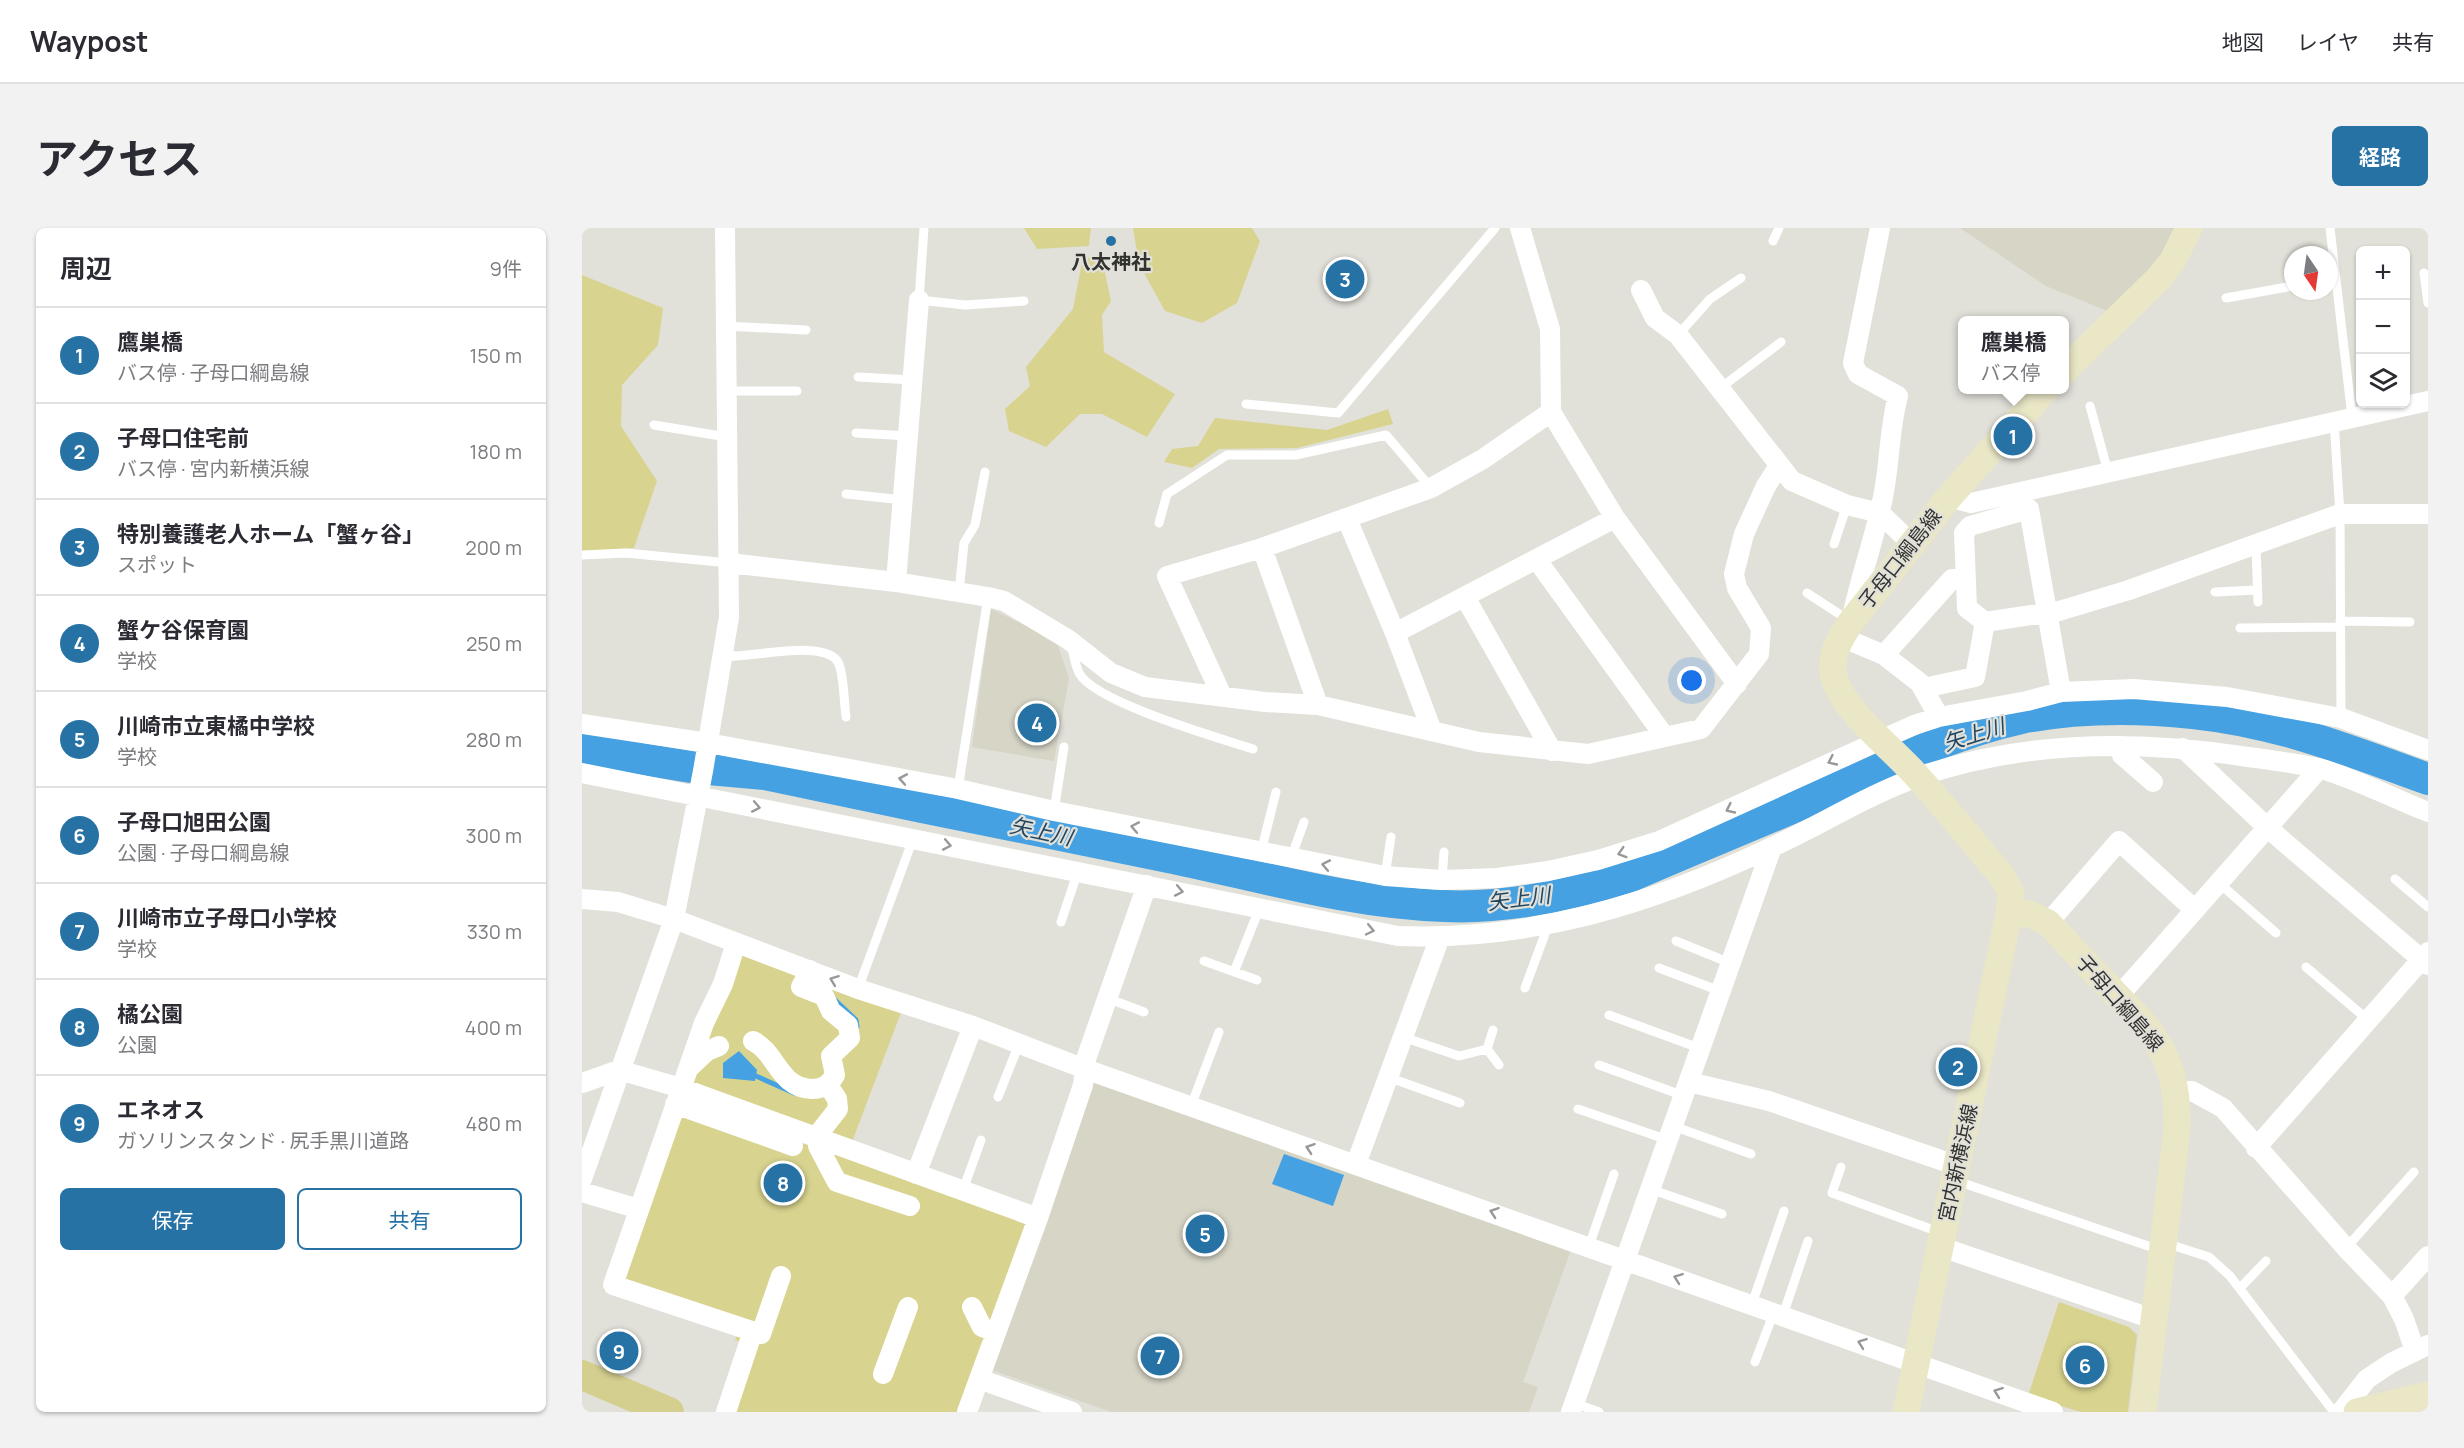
<!DOCTYPE html>
<html lang="ja">
<head>
<meta charset="utf-8">
<style>
  body { margin:0; font-family:Manrope,"Noto Sans JP",sans-serif; background:#f2f2f3; color:#2b2b33 }
  .controls { position:absolute; right:18px; top:18px; display:grid; overflow:hidden; border-radius:9px; box-shadow:0 2px 4px #0004 }
  .controls button { width:54px; height:54px; display:grid; place-items:center; padding:0; border:0; border-bottom:2px solid #e1e1e2; background:#fff; color:#2b2b33; font:30px sans-serif }
  .compass { position:absolute; left:1702px; top:18px; width:54px; height:54px; border-radius:50%; background:#fff; box-shadow:0 2px 4px #0004; rotate:167deg }
  .you { position:absolute; left:1110px; top:453px; width:21px; height:21px; margin:-15px; border:4px solid #fff; border-radius:50%; background:#1a73e8; box-shadow:0 0 0 9px #1a73e833 }
  .badge { display:grid; place-items:center; width:39px; height:39px; border-radius:50%; background:#2772a5; color:#fff; font-size:20px; font-weight:700 }
  .pin { position:absolute; translate:-50% -50%; border:3px solid #fff; box-shadow:0 2px 6px #0006 }
  .popup { position:absolute; left:1376px; top:88px; width:111px; height:78px; box-sizing:border-box; display:grid; place-content:center; border-radius:9px; background:#fff; filter:drop-shadow(0 2px 4px #0005); font-size:20px; white-space:nowrap; color:#7c7c81 }
  .popup b { font-size:22px; color:#2b2b33 }
  .popup::after { content:''; position:absolute; left:50%; top:100%; margin-left:-12px; border:12px solid transparent; border-top-color:#fff }
  .list { margin:0; padding:0; list-style:none }
  h2 { display:flex; justify-content:space-between; align-items:center; height:78px; margin:0; padding:0 24px; font-size:26px }
  h2 small { font-size:20px; font-weight:400; color:#7c7c81 }
  .list li { display:grid; grid-template-columns:39px 1fr auto; gap:18px; align-items:center; box-sizing:border-box; height:96px; padding:0 24px; border-top:2px solid #e1e1e2 }
  .list b { display:block; font-size:22px; white-space:nowrap }
  .list p { margin:0; font-size:20px; white-space:nowrap; color:#7c7c81 }
  .list em { font-size:20px; font-style:normal; color:#7c7c81 }
  .actions { display:flex; gap:12px; padding:18px 24px }
  .actions a { flex:1; padding:14px 0; border:2px solid #2772a5; border-radius:9px; text-align:center; font-size:21px; color:#2772a5 }
  .actions .main { background:#2772a5; color:#fff }
  .icon { flex:none; width:33px; height:33px; fill:none; stroke:currentColor; stroke-width:2; stroke-linecap:round; stroke-linejoin:round }
  .map { position:relative; flex:none; width:1846px; height:1184px; overflow:hidden; border-radius:9px }
  header { display:flex; align-items:center; gap:36px; box-sizing:border-box; height:84px; padding:0 30px; background:#fff; border-bottom:2px solid #e1e1e2 }
  header strong { font-size:28px }
  nav { display:flex; gap:33px; margin-inline-start:auto; font-size:21px }
  .intro { display:flex; align-items:center; justify-content:space-between; box-sizing:border-box; height:144px; padding:0 36px }
  h1 { margin:0; font-size:42px }
  .button { padding:15px 27px; border-radius:9px; background:#2772a5; color:#fff; font-size:21px; font-weight:700 }
  main { display:flex; gap:36px; padding:0 36px }
  aside { flex:1; background:#fff; border-radius:9px; box-shadow:0 2px 4px #0004 }
  .map>svg:first-child { display:block }
  .built { fill:#d6d5c6 }
  .green { fill:#d8d48f }
  .water { fill:#45a1e2 }
  .lines { fill:none; stroke-linecap:round; stroke-linejoin:round }
  .stream { stroke:#45a1e2; stroke-width:5 }
  .river { stroke:#45a1e2; stroke-width:32 }
  .lane { stroke:#fff; stroke-width:9 }
  .street { stroke:#fff; stroke-width:20 }
  .secondary { stroke:#eae7c7; stroke-width:27 }
  .primary { stroke:#d4cf8f; stroke-width:30 }
  .oneway { stroke:#989897 }
  .poi-dot { fill:#2772a5; stroke:#e1e0d9; stroke-width:2 }
  .labels { text-anchor:middle; stroke-width:4.5; stroke-linejoin:round; paint-order:stroke }
  .poi-label { font-size:20px; font-weight:bold; fill:#32322f; stroke:#e1e0d9 }
  .street-label { font-size:20px; fill:#32322f; stroke:#e1e0d9 }
  .water-label { font-size:21px; font-style:italic; fill:#214662; stroke:#e1e0d9 }
</style>
</head>
<body>
<header>
<strong>Waypost</strong>
<nav><a>地図</a><a>レイヤ</a><a>共有</a></nav>
</header>
<div class="intro"><h1>アクセス</h1><a class="button">経路</a></div>
<main>
<aside>
<h2>周辺<small>9件</small></h2>
<ul class="list">
<li><span class="badge">1</span><div><b>鷹巣橋</b><p>バス停 · 子母口綱島線</p></div><em>150 m</em></li>
<li><span class="badge">2</span><div><b>子母口住宅前</b><p>バス停 · 宮内新横浜線</p></div><em>180 m</em></li>
<li><span class="badge">3</span><div><b>特別養護老人ホーム「蟹ヶ谷」</b><p>スポット</p></div><em>200 m</em></li>
<li><span class="badge">4</span><div><b>蟹ケ谷保育園</b><p>学校</p></div><em>250 m</em></li>
<li><span class="badge">5</span><div><b>川崎市立東橘中学校</b><p>学校</p></div><em>280 m</em></li>
<li><span class="badge">6</span><div><b>子母口旭田公園</b><p>公園 · 子母口綱島線</p></div><em>300 m</em></li>
<li><span class="badge">7</span><div><b>川崎市立子母口小学校</b><p>学校</p></div><em>330 m</em></li>
<li><span class="badge">8</span><div><b>橘公園</b><p>公園</p></div><em>400 m</em></li>
<li><span class="badge">9</span><div><b>エネオス</b><p>ガソリンスタンド · 尻手黒川道路</p></div><em>480 m</em></li>
</ul>
<div class="actions"><a class="main">保存</a><a>共有</a></div>
</aside>
<div class="map">
<svg width="1846" height="1184" viewBox="0 0 1846 1184">
  <rect width="100%" height="100%" fill="#e1e0d9"/>
  <path class="built" d="M1378 0H1594L1590 12 1566 45 1528 84 1464 58Z
    M409 381 474 412 487 450 472 533 390 519Z
    M512 852 989 1022 941 1154 956 1159 947 1184H529L407 1141Z"/>
  <path class="green" d="M442 0H509L507 18 455 21Z
    M551 0H670L678 13 655 75 620 95 583 83 557 36Z
    M501 29 520 31 529 73 520 87 522 124 593 166 565 209 520 186H498L464 219 427 203 423 181 448 158 444 139 491 81Z
    M0 47 81 80 76 117 40 157 39 198 75 253 52 320 0 323Z
    M806 181 811 196 715 220 637 221 610 240 582 234 590 221 616 218 633 190 745 202Z
    M146 721 320 782 265 927 442 990 443 997 378 1184H136L160 1114 153 1112 156 1106 21 1062Z
    M1477 1074 1547 1099 1555 1107 1546 1184H1499L1446 1168Z"/>
  <path class="water" d="M157 823 175 842 173 853 141 850V835Z
    M702 926 762 947 751 978 690 956Z"/>
  <g class="lines">
    <path class="stream" d="M253 772 274 792 275 799
      M174 848 212 865"/>
    <path class="river" d="M0 521 115 540 183 546C314 574 446 601 577 627 672 646 765 675 862 678 925 681 989 667 1049 648 1108 622 1169 598 1228 572 1296 542 1366 506 1439 490 1495 479 1555 479 1611 485 1697 494 1766 522 1846 551"/>
    <path class="lane" d="M342 0 337 72 383 77 442 73
      M1748 0 1770 189
      M1191 13 1197 0
      M1842 45 1846 75
      M1644 70 1711 58
      M142 98 224 102
      M1096 107 1128 71 1159 50
      M276 149 331 152
      M1137 161 1199 114
      M144 163H215
      M664 176 756 185 913 0
      M1508 178 1526 244
      M1752 193 1758 286 1759 490
      M72 197 145 209
      M274 205 327 208
      M264 266 322 272
      M577 295 585 266 645 227H714L804 207 849 260
      M1252 316 1265 277
      M1674 317 1676 374
      M0 327 44 325 147 335
      M377 364 382 315 393 297 403 244
      M1633 364 1675 362
      M1225 365 1268 393
      M1758 393 1828 394
      M1658 400 1758 399
      M489 418C492 426 493 437 497 445 512 474 637 510 671 521
      M140 428C166 431 242 410 256 434 262 445 262 475 264 489
      M376 561 406 369
      M472 583 482 519
      M679 624 694 564
      M709 630 722 594
      M803 648 809 609
      M1813 651 1846 679
      M860 652 862 624
      M1637 655 1694 705
      M479 694 496 643
      M1094 713 1148 735
      M622 733 675 752
      M1724 739 1786 792
      M1077 740 1138 763
      M652 744 678 679
      M943 760 963 706 961 698
      M276 761 331 611
      M525 770 562 784
      M1027 787 1117 820
      M911 802 905 821 917 837
      M821 809 877 828 905 821
      M1017 837 1102 868
      M806 849 878 875
      M416 869 437 816
      M609 878 637 804
      M996 881 1086 912
      M1091 898 1169 926
      M1259 939 1250 965 1357 1004
      M1375 953 1578 1022
      M1068 961 1140 986
      M381 962 399 912
      M1583 1015 1627 1029 1648 1048 1752 1184
      M1007 1018 1032 946
      M1764 1020 1832 944
      M1658 1060 1684 1033
      M1170 1076 1202 983
      M1201 1087 1226 1013
      M1173 1134 1192 1084
      M992 1175 1017 1184"/>
    <path class="street" d="M938 0 968 101 969 184 1033 290 1155 456
      M1059 62 1073 90 1096 107 1210 253 1265 277 1298 285 1330 316
      M1367 269 1389 275 1846 173
      M765 291 813 405 850 503
      M680 320 736 477
      M955 332 1083 509
      M147 335 314 354 406 369 422 373 487 412 529 445 563 459 683 474 736 477 897 514 1006 526 1119 501 1177 426 1179 400 1155 360 1152 346 1162 306 1184 258 1197 238
      M314 354 337 72
      M883 369 970 523
      M1270 390C1278 349 1293 310 1301 269 1308 235 1307 201 1316 168L1276 146 1271 135 1298 0
      M813 405 1033 290
      M1259 409 1302 427
      M1344 464 1351 458 1393 449 1403 394
      M1479 464 1447 281 1388 298 1382 305 1385 380 1403 394 1477 383 1547 362 1758 286H1846
      M639 466 585 348 680 320 849 260 901 231 969 184
      M1357 489 1338 455 1302 427 1370 351 1384 352
      M0 496 126 515 376 561 472 583 803 648 860 652 915 650 966 643 1016 632 1077 613 1332 497 1357 489 1445 473 1479 464 1552 461 1645 469 1759 490 1846 522
      M1540 518V527L1571 554
      M1601 520 1687 601 1846 737
      M0 545 816 708C950 713 1070 676 1190 619 1239 597 1285 567 1336 549 1442 512 1557 512 1666 529 1689 532 1713 535 1736 540 1773 550 1810 570 1846 584
      M0 671 36 674 92 691 276 761 391 798 503 841 1471 1184
      M1466 695 1537 613 1613 682
      M154 715 141 756 122 795 31 1057 179 1106 199 1048
      M1536 769 1737 541
      M171 813C195 825 197 860 230 861 241 861 247 857 253 847L249 828 268 810 266 797 249 783 242 768 219 759 228 742
      M108 839 125 823 137 818
      M1107 854 1187 873 1376 938
      M0 855 37 842 99 860 456 990
      M1594 863H1610L1641 880 1764 1020 1810 1068 1822 1091 1833 1123
      M93 876 211 918
      M234 909 256 881 255 871 246 857
      M238 910 236 918 255 954 328 978
      M1674 920 1846 724
      M774 936 855 717V709
      M334 946 391 798
      M0 951 92 691 121 543 147 389 143 0
      M0 964 57 981
      M1359 1019 1571 1091
      M1810 1068 1846 1028
      M390 1079 400 1099 413 1104
      M301 1146 326 1079
      M397 1151 490 1184
      M144 1184 171 1103
      M385 1184 456 990 501 857 504 831 565 657
      M989 1184 1190 619
      M1759 1184 1785 1151 1809 1135 1846 1117"/>
    <path class="secondary" d="M1482 143 1576 51 1590 34 1607 0
      M1427 685 1448 686 1466 695 1562 796C1589 829 1596 859 1595 901L1561 1184
      M1324 1184 1427 685 1429 665 1420 648C1391 614 1363 579 1334 547 1311 521 1260 482 1252 449 1247 428 1258 410 1269 394L1367 269 1463 162
      M1775 1184 1846 1167"/>
    <path class="primary" d="M0 1147 87 1184"/>
  </g>
  <defs><path id="oneway-chevron" d="M-2-3.5L2.5 0L-2 3.5" fill="none" stroke-width="1.6" stroke-linecap="round" stroke-linejoin="round" transform="scale(1.5)"/></defs>
  <g class="oneway">
    <use href="#oneway-chevron" transform="translate(1250 533) rotate(155)"/>
    <use href="#oneway-chevron" transform="translate(321 551) rotate(-170)"/>
    <use href="#oneway-chevron" transform="translate(174 579) rotate(11)"/>
    <use href="#oneway-chevron" transform="translate(1148 581) rotate(155)"/>
    <use href="#oneway-chevron" transform="translate(553 599) rotate(-169)"/>
    <use href="#oneway-chevron" transform="translate(365 617) rotate(11)"/>
    <use href="#oneway-chevron" transform="translate(1040 625) rotate(163)"/>
    <use href="#oneway-chevron" transform="translate(744 637) rotate(-169)"/>
    <use href="#oneway-chevron" transform="translate(597 663) rotate(11)"/>
    <use href="#oneway-chevron" transform="translate(788 702) rotate(12)"/>
    <use href="#oneway-chevron" transform="translate(252 752) rotate(-159)"/>
    <use href="#oneway-chevron" transform="translate(728 920) rotate(-161)"/>
    <use href="#oneway-chevron" transform="translate(912 984) rotate(-161)"/>
    <use href="#oneway-chevron" transform="translate(1096 1050) rotate(-160)"/>
    <use href="#oneway-chevron" transform="translate(1280 1115) rotate(-160)"/>
    <use href="#oneway-chevron" transform="translate(1416 1164) rotate(-160)"/>
  </g>
  <circle class="poi-dot" cx="529" cy="13" r="6"/>
  <g class="labels">
    <g class="poi-label">
      <text x="529" y="41">八太神社</text>
    </g>
    <g class="street-label">
      <text transform="translate(1318 331) rotate(-52)" y="7">子母口綱島線</text>
      <text transform="translate(1538 775) rotate(49)" y="7">子母口綱島線</text>
      <text transform="translate(1376 935) rotate(-78)" y="7">宮内新横浜線</text>
    </g>
    <g class="water-label">
      <text transform="translate(1392 507) rotate(-17)" y="7">矢上川</text>
      <text transform="translate(459 604) rotate(12)" y="7">矢上川</text>
      <text transform="translate(937 671) rotate(-7)" y="7">矢上川</text>
    </g>
  </g>
</svg>
<div class="controls">
<button>+</button>
<button>−</button>
<button><svg class="icon" aria-label="layers" viewBox="0 0 24 24"><path d="M12 4l9 5-9 5-9-5zM3 14l9 5 9-5"/></svg></button>
</div>
<svg class="compass" viewBox="-18 -18 36 36"><path d="M0-13l5 13h-10z" fill="#e53935"/><path d="M0 13l5-13h-10z" fill="#7c7c81"/></svg>
<div class="you"></div>
<div class="pin badge" style="left:1431px;top:208px">1</div>
<div class="popup"><b>鷹巣橋</b>バス停</div>
<div class="pin badge" style="left:1376px;top:839px">2</div>
<div class="pin badge" style="left:763px;top:51px">3</div>
<div class="pin badge" style="left:455px;top:495px">4</div>
<div class="pin badge" style="left:623px;top:1006px">5</div>
<div class="pin badge" style="left:1503px;top:1137px">6</div>
<div class="pin badge" style="left:578px;top:1128px">7</div>
<div class="pin badge" style="left:201px;top:955px">8</div>
<div class="pin badge" style="left:37px;top:1123px">9</div>
</div>
</main>
</body>
</html>
